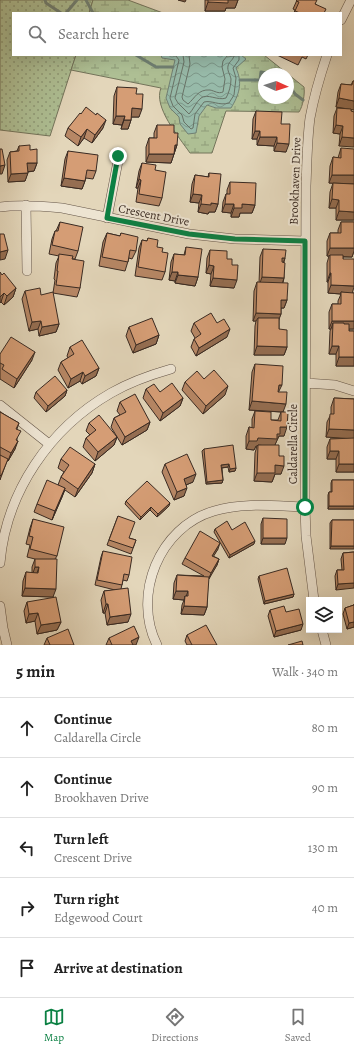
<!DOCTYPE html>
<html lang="en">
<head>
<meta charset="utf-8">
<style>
  body { margin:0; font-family:Alegreya,serif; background:#f2f2f2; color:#222 }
  .controls { position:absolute; right:12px; bottom:12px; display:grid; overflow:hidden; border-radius:0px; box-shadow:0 4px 16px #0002 }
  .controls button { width:36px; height:36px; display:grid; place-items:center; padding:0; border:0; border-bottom:1px solid #e0e0e0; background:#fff; color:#222; font:20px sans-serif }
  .compass { position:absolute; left:258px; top:68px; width:36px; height:36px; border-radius:50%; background:#fff; box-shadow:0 4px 16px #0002; rotate:93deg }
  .stop { position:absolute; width:12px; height:12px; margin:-9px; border:3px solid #0b8043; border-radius:50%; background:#fff }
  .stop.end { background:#0b8043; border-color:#fff; box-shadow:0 1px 4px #0008 }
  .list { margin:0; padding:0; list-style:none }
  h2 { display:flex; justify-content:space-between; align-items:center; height:52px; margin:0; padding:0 16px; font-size:17px }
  h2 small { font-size:13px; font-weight:400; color:#767676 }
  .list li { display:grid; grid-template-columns:26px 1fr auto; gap:12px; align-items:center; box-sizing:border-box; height:60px; padding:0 16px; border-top:1px solid #e0e0e0 }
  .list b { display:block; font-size:15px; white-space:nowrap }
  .list p { margin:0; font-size:13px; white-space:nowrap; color:#767676 }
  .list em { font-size:13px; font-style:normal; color:#767676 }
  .icon { flex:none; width:22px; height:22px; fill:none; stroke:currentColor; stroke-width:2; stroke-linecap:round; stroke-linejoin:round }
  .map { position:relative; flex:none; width:354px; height:645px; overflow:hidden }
  .search { position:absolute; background:#fff; box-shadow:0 4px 16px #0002; left:12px; right:12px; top:12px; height:44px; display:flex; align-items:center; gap:10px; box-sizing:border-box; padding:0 14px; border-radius:0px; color:#767676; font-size:15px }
  .sheet { height:352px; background:#fff }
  nav { display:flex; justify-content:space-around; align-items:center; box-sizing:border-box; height:56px; border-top:1px solid #e0e0e0; background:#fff; font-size:11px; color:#767676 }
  nav a { display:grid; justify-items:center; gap:2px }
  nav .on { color:#0b8043 }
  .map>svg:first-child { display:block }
  .grass { fill:url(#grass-dots); stroke:#74745b }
  .wetland { fill:url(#wetland-marsh); stroke:#74745b; fill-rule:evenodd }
  .water { fill:url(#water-waves); stroke:#718073 }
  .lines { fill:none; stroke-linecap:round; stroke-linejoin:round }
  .shore { stroke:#687266; stroke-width:1 }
  .stream { stroke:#718073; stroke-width:3 }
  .street-casing { stroke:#645548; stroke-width:10 }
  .street { stroke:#ede4d2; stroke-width:9 }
  .wall { fill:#b78765; stroke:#392a22 }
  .shaded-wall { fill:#956e52; stroke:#392a22 }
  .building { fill:#d59d75; stroke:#392a22 }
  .route { stroke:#0b8043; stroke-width:5 }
  .labels { text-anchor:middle; stroke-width:4; stroke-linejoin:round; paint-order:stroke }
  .street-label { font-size:12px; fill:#392a22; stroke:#ede4d2 }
</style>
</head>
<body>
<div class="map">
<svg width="354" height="645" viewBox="0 0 354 645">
  <defs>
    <pattern id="grass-dots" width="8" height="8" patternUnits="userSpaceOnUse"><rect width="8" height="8" fill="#aebf94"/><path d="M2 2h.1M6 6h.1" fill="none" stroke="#8f9b78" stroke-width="1.8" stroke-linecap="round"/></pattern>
    <pattern id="wetland-marsh" width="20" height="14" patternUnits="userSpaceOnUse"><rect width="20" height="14" fill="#aebf94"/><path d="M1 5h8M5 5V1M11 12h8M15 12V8" fill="none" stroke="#8f9b78"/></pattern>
    <pattern id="water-waves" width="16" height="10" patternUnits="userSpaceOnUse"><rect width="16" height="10" fill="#97baa9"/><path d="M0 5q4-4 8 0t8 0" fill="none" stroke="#7c9789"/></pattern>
  </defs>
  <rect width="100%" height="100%" fill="#e3d6ba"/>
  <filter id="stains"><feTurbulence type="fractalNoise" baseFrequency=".005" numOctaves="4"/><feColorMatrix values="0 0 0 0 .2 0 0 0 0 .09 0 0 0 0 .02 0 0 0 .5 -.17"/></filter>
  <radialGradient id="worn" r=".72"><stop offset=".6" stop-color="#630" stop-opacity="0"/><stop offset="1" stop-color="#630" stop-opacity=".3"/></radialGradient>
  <path class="grass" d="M0 0H93L89 13H13V55H76L50 136 0 130Z"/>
  <path class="wetland" d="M93 0H128L163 13H89Z
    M76 55H264L304 87C305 94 303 106 299 112L226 111 212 153H190C179 137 153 107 161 88L71 70ZM264 74H288V98H264Z"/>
  <path class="water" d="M161 55H225L227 57 241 55 246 59 236 68C243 83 239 95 231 108H216L207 105 199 116 196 133 188 134 180 124 179 117 170 108 166 98 175 60 162 58Z"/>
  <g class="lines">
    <path class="shore" d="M169 55 176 56 179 60 170 98 173 106 182 115 184 122 191 129 193 128 195 114 204 102C212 100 219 106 229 103L234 95 236 78 233 68 239 60V55
      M183 55 184 62 175 98 178 103 189 114C193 110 196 102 201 98 207 93 218 101 226 98 229 93 231 85 231 79 230 74 227 71 228 66 229 61 234 60 234 55
      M189 55 190 64 182 97 183 100 188 104C195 98 198 89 210 90 215 91 218 94 223 92L225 79 222 67 223 61 228 55"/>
    <path class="stream" d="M45 0 46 3 61 13
      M86 0 93 13
      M66 13 77 0
      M136 55 156 67H173
      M240 80H260L261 72 272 74
      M288 83 295 94 303 100"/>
    <g class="street-casing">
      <path id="street" d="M341 20 351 0
        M26 205 27 271
        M0 207C20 204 42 206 62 208L189 234 235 239 305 241
        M107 218 119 156
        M306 383 335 385 354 391
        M0 405 49 444
        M0 563C6 492 50 428 111 393 130 382 150 375 171 369
        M314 600 306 536 305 507 306 186C307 163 307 141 310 118 314 96 320 76 327 55
        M0 606 3 628 7 645
        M322 630 326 645
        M157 645C132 595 159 527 214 511 243 502 275 506 305 507"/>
    </g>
    <use href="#street" class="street"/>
  </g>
  <path class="wall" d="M178 0H186L185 2Z
    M205 0H238L235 8H226L225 11H205Z
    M297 0 316 4 325 13H294L295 10 293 9Z
    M277 55H308L306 59 302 57 298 65Z
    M353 81H354V110L351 109V111L354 112 339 146 340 134 333 133 334 116 337 108 349 109 336 107 338 92 341 84 351 85Z
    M117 87 136 94 139 117H131V120L128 129H121L122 125 113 124 114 96Z
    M256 111 281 124 286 152 274 151V146L257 145V139H252L253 119Z
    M81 114 96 115 103 128 92 143 84 138 78 146 65 136 68 128Z
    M157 125 174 133 177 145 171 163 146 162V147L149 138H154V133Z
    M19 146 30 150 37 163 34 171 28 172 25 181 8 182 7 160 10 152 17 151Z
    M341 148 354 184 329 183 330 166 333 157 338 158Z
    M68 151 96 171 93 179 86 178 82 189 61 186 65 159Z
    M142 163 162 198 159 206 136 202 138 188H136L139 171Z
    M209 173 218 204 215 212H209L208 214 198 212 199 203 190 202 192 184 195 175 208 177Z
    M230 182 255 205 252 213H240L239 217H231V213L222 212 223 202 226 194H227V190Z
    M333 183 354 184V220H336V208H329L330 192Z
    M60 222 78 251 75 259H72L80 288 77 297 53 293 55 280 54 279 56 263 59 256 49 254 52 239 55 231H56Z
    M341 222H354V251L352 257H343V259L352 293H354V329H349V331H354V366H336V354H329L330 331 331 329H329V312L332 304H338V301L341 294 328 293V282H327V263L329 256H327V241L330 233H338V230Z
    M107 233 120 236 121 233 136 251 132 259 129 258 125 271 99 266 103 242Z
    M148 238 162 252 165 272 162 280 135 276 139 248 142 240 147 241Z
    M186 247 198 277 195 286 175 283V281L169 280 171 262 174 254 184 255Z
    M263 249 285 258 284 262V278L283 283 287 300 284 308H281V314L279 318V329L287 347 284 355H254L255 326 256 321H253L254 291 257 282 259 283 260 257Z
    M210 250 227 259 232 265 234 288 210 286 211 274 206 273 207 258Z
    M2 275 16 288 13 297 4 305 1 302Z
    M25 291 41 295 59 324 56 332 39 336 38 329 29 331 22 299Z
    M194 323 227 337 196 356 191 347 194 339 195 338 191 331Z
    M129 327 159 335 156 344 133 353 126 336Z
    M70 347 99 368 96 376 82 384 80 381 68 388 58 370 61 362 68 358 67 356Z
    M0 354 32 360 14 388 0 379Z
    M255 364 279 392 283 412 284 436H279L276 442 275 445 279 456 281 474H275L272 482 254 481 255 453 257 446H256L254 450 246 449V436L249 427 252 428V419L255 411 271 420H278L281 412 249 410 252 372Z
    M204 379 225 395 203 414 182 390 185 382Z
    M146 389 160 392 183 398 180 406 160 421 143 398Z
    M67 390 65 396 46 412 34 398 36 392Z
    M334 398 354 399V472H336V459H327V447L330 439 351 438 326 437 327 422 331 414V407Z
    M120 402 150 422 147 430 122 445 111 427 114 418 120 415 117 411Z
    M0 412 19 423 17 429V440L15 449 8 461H7L0 480Z
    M89 423 117 437 114 445 95 461 83 447 86 438 90 435 86 431Z
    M204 449 236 468 235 471 229 472 228 467 222 468 223 480 222 483 206 484 202 451Z
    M61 459 95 464 92 473 75 497 65 490 52 520 34 512 37 504 59 486 58 485 61 477 64 472 58 468Z
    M165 464 193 482 186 485 184 496 174 500 162 472Z
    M332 480H354V509H328V495L329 492H331V483Z
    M126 501 169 506 157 517 150 510 140 520 125 504Z
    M118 516 129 538 136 540 131 554 107 545Z
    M263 518 285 544H261V524Z
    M33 519 57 556 55 559 53 597 22 596 23 581 26 572 32 573V567L35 559 27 557 30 545 26 544 30 528Z
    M332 520H354L330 549V523Z
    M215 529 232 530 254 544 229 558 214 532Z
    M218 549 213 556 219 559 217 565 208 579 207 607 204 615 181 614 182 605 184 600 173 599 174 583 177 575 204 576 182 564 185 558Z
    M103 551 129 575 127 581 123 580 121 589 128 622 107 625 105 613H103L101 600 104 591 115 590 95 585 101 557Z
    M354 552 336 590 335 576 337 570H342L341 559 343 553Z
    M259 576 294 594 293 597 264 604 258 579Z
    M27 602 61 622 57 630 37 634 35 621 26 623 24 611Z
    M354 604V627L347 629 343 614 345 608 354 605Z
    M270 610 286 612 301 630 274 637 268 616Z
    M187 635 217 645H187L185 641Z
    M47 638 74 645H44Z
    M109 638 136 645H106Z"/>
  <path class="shaded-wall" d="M228 0H238L235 8H226L225 11H205L208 2Z
    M339 98 354 101V110L336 107Z
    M132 108 142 109 139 117H129Z
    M116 116H125L122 125 113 124Z
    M106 120 103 128 92 143 95 135Z
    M124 120H131L128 129H121Z
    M336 125 343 126 340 134 333 133Z
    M87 129 84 138 78 146 81 137Z
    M255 131H260L257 139H252Z
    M260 137H277L274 146 257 145Z
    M342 137 354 138V147L339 146Z
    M277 143 289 144 286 152 274 151Z
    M175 145H177L174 154Z
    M149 154H174L171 163 146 162Z
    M27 163H37L34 171 24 172Z
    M5 165 2 174H0V166Z
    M28 173 25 181 8 182 11 174Z
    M332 175H354V184L329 183Z
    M64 178 85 181 82 189 61 186Z
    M139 179 141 180 138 188H136Z
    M193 194 202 195 199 203 190 202Z
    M332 199 339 200 336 208H329Z
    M211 203 218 204 215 212H209L208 214 198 212 201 204Z
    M225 204H234L231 213 222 212Z
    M242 204 255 205 252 213H240L239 217H231L234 208Z
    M339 211 354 212V220H336Z
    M330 248H354V251L352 257 330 256V255L329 256H327Z
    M8 250 5 259 0 260V252Z
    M282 258H285L282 266H279Z
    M209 265 214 266 211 274 206 273Z
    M172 272H178L175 281 169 280Z
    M330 273H331L328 282H327Z
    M178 275 198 277 195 286 175 283Z
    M262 277 284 278 281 287 259 286Z
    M213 278 237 280 234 288 210 286Z
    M331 285 354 286V287L352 294 341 292V294L328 293Z
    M16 288 13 297 4 305 7 296Z
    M4 293 1 302 0 303V297Z
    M281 300H287L284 308H278Z
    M256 313 281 314 278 322 258 318 256 321H253Z
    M41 321 38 329 29 331 32 322Z
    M332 321H354V329H333V323L331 329H329Z
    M59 324 56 332 39 336 42 327Z
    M230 329 227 337 196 356 199 348Z
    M159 335 156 344 133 353 136 345Z
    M257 346 287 347 284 355H254Z
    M332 346H339L336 354H329Z
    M35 352 32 360 14 388 17 379Z
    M339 357H354V366H336Z
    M99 368 96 376 82 384 85 376Z
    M83 372 80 381 68 388 71 379Z
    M279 385H282L278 393H276Z
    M228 386 225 395 203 414 206 406Z
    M67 390 65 396 46 412 48 406Z
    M183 398 180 406 160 421 163 413Z
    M252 401 286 404 283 412 249 410Z
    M150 422 147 430 122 445 125 437Z
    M280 427H287L284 436H279L274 447 258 445 257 446H256L254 450 246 449 249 441 258 438Z
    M329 429 354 430V439L326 437Z
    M117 437 114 445 95 461 98 452Z
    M18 441 15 449 8 461 11 453Z
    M330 451H339L336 459H327Z
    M95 464 92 473 75 497 78 489Z
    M229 464 228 467 220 468 221 465Z
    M339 464H354V472H336Z
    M275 465 284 466 281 474H275L272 482 254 481 257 473Z
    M236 468 235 471 229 472 230 469Z
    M196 474 193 482 181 487 184 479Z
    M223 480 222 483 206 484 207 482Z
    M65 488 62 497 52 520 55 511Z
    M187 488 184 496 174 500 177 492Z
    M170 503 169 506 157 517 158 514Z
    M329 506H354V509H328Z
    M151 507 150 510 140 520 141 517Z
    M263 538H287L285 544H261Z
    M255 541 254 544 229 558 230 555Z
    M220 543 218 549 210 562 212 556Z
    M331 546H354V549H330Z
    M219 559 217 565 209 579 211 573Z
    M35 567H39L36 576H32Z
    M354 583V588L336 590 338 584Z
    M25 588 56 589 53 597 22 596Z
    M176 591H188L185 600V596L184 600 173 599Z
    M294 594 293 597 264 604 265 601Z
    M106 604H108L105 613H103Z
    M184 606 207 607 204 615 181 614Z
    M38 613 35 621 26 623 29 614Z
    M131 614 128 622 107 625 110 617Z
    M61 622 57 630 37 634 41 625Z
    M354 622V627L347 629 349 623Z
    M303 624 301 630 274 637 276 631Z
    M139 637 136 645H130L131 641Z"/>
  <path class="building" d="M208 0H228V3L208 2Z
    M297 0H317L315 4 326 9 324 13H300L295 11 299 2 296 1Z
    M353 81H354V101L339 98 341 84 352 85Z
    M117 87 137 88 136 94H143L142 109 132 108 131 120H124L125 116H116Z
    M86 107 96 115 97 113 106 120 95 135 87 129 81 137 68 128 80 113 81 114Z
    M337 108 351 109V111L354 112V138L342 137 343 126 336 125Z
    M256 111 282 112 281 124H290L289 144 277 143V137H260V131H255Z
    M157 125H174V133H178L177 145H175L174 154H149V138H157Z
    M30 145V150L37 149V163H27L28 173 11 174 10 152 19 151V146Z
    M341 148 354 149V175H332L333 157 341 158Z
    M0 149H2L5 165 0 166Z
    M68 151 98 155 96 171 87 170 85 181 64 178Z
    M142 163 156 165 155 170 166 172 162 198 139 194 141 180 139 179Z
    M209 173 221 174 218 204 211 203V205L201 204 202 195 193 194 195 175 209 177Z
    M230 182 256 183 255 205 242 204V208H234V204H225L226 194H230Z
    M333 183 354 184V212L339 211V200L332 199Z
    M60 222 83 227 78 251 52 245 55 231H58Z
    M341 222H354V248H330V233H341Z
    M107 233 120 236 121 233 138 237 136 251 130 250 128 262 102 257Z
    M0 234H4L8 250 0 252Z
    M148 238 158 240 157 247 163 248 162 252 168 253 165 272 138 267 142 240 147 241Z
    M186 247 202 249 198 277 178 275V272H172L174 254 185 255Z
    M263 249 286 250 285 258H282V262L285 263 284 278 262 277Z
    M210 250 227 251V259H232V265H238L237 280 213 278 214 266 209 265Z
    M59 254 73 256 72 259 84 261 80 288 56 285 58 271H57Z
    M330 255H343V259H354V286L331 285V273H330Z
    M0 272 2 275 4 273 16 288 7 296 4 293 0 297Z
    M257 282 288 283 287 300H281V314L256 313Z
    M40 288 41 295 53 292 59 324 42 327 41 321 32 322 25 291Z
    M341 292 354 293V321H332V304H341Z
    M211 313 217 323 224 319 230 329 199 348 194 339 201 334 194 323Z
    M152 318 159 335 136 345 129 327Z
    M258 318H279V329L287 330V347L257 346Z
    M333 323H344V324H349V331H354V357H339V346H332Z
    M11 337 35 352 17 379 2 369 4 365 0 363V354Z
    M82 340 99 368 85 376 83 372 71 379 61 362 74 354 70 347Z
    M255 364 283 366 282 385H279L278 392H287L286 404 252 401Z
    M214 370 228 386 206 406 185 382 197 371 204 379Z
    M55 376 67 390 48 406 36 392Z
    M172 383 183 398 163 413 146 389 154 384 160 392Z
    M135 394 150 422 125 437 114 418 126 412 120 402Z
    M334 398 354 399V430L329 429 330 414H334Z
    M255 411 271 412V420L281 421V412H288L287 427H280V434H277V439L258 438 257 441H249V427L254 428Z
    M0 412 19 423 16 429 21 431 16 440 18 441 11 453 0 447Z
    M99 415 117 437 98 452 86 438 96 430 89 423Z
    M354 438V464H339V451H330V439Z
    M233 445 236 468 230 469 229 464 221 465 223 480 207 482 204 449Z
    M258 445H279V456H284V466L275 465V473H257Z
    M70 447 95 464 78 489 61 477 69 465 61 459Z
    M187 454 196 474 184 479 187 488 177 492 165 464Z
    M0 455 8 459 1 476 0 475Z
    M47 480 65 488 55 511 37 504Z
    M332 480H354V506H329V492H332Z
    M147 481 170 503 158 514 151 507 141 517 126 501Z
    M118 516 135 522 129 538 136 540 133 548 109 540Z
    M263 518 287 519V538H263Z
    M33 519 64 527 57 556 30 549 33 537 29 536Z
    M332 520H354V546H331Z
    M227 521 232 530 245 522 255 541 230 555 215 529Z
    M200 531 220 543 212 556 219 559 211 573 185 558Z
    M103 551 132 557 129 575 124 574 122 585 97 580Z
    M354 552V583L338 584 337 570H344L343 553Z
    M35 559H57L56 589 25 588 26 572 38 573 39 567H35Z
    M287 568 294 594 265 601 259 576Z
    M177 575 209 577 207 607 184 606 185 596H188V591H176Z
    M128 588 131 614 110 617 108 604H106L104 591Z
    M56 597 61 622 41 625 38 613 29 614 27 602Z
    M354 605V622L349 623 345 608Z
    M284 606 286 612 299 609 303 624 276 631 270 610Z
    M206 625 217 645H192L187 635Z
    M134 626 139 637 131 641 133 645H112L109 638Z
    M68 629 74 645H50L47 638Z
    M302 641 303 645H288Z"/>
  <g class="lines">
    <path class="route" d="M118 156 107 218 189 234 235 239 305 241V507"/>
  </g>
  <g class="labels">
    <g class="street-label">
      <text transform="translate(295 181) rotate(-88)" y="4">Brookhaven Drive</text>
      <text transform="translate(154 215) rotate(11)" y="4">Crescent Drive</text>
      <text transform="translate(293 444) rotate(-90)" y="4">Caldarella Circle</text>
    </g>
  </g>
  <rect width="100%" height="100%" filter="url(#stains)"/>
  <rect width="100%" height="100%" fill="url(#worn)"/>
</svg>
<div class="controls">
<button><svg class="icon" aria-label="layers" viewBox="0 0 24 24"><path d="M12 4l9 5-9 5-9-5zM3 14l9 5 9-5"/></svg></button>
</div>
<svg class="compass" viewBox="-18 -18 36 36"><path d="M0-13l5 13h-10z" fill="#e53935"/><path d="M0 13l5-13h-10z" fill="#767676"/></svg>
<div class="stop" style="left:305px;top:507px"></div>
<div class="stop end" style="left:118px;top:156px"></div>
<div class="search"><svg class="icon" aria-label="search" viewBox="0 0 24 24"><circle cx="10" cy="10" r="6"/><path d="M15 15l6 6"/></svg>Search here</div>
</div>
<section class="sheet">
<h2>5 min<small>Walk · 340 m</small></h2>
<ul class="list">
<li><svg class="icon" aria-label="ahead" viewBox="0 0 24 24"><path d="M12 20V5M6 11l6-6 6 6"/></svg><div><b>Continue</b><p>Caldarella Circle</p></div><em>80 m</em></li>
<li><svg class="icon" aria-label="ahead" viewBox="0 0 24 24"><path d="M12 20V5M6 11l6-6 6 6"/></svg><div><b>Continue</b><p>Brookhaven Drive</p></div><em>90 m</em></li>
<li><svg class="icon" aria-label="left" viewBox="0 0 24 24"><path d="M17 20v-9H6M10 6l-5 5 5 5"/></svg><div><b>Turn left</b><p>Crescent Drive</p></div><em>130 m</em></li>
<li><svg class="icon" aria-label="right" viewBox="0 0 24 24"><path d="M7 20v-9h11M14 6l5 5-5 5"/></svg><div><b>Turn right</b><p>Edgewood Court</p></div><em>40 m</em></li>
<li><svg class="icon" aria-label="arrive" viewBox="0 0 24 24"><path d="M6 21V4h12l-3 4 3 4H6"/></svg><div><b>Arrive at destination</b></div></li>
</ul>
</section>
<nav>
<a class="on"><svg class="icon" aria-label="map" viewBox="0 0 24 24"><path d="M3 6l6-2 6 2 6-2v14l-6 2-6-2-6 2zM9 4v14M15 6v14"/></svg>Map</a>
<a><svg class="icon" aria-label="directions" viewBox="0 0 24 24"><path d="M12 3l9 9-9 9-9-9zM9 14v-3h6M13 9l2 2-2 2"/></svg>Directions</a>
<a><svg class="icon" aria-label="saved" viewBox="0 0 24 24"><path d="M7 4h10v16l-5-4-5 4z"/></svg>Saved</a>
</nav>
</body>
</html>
